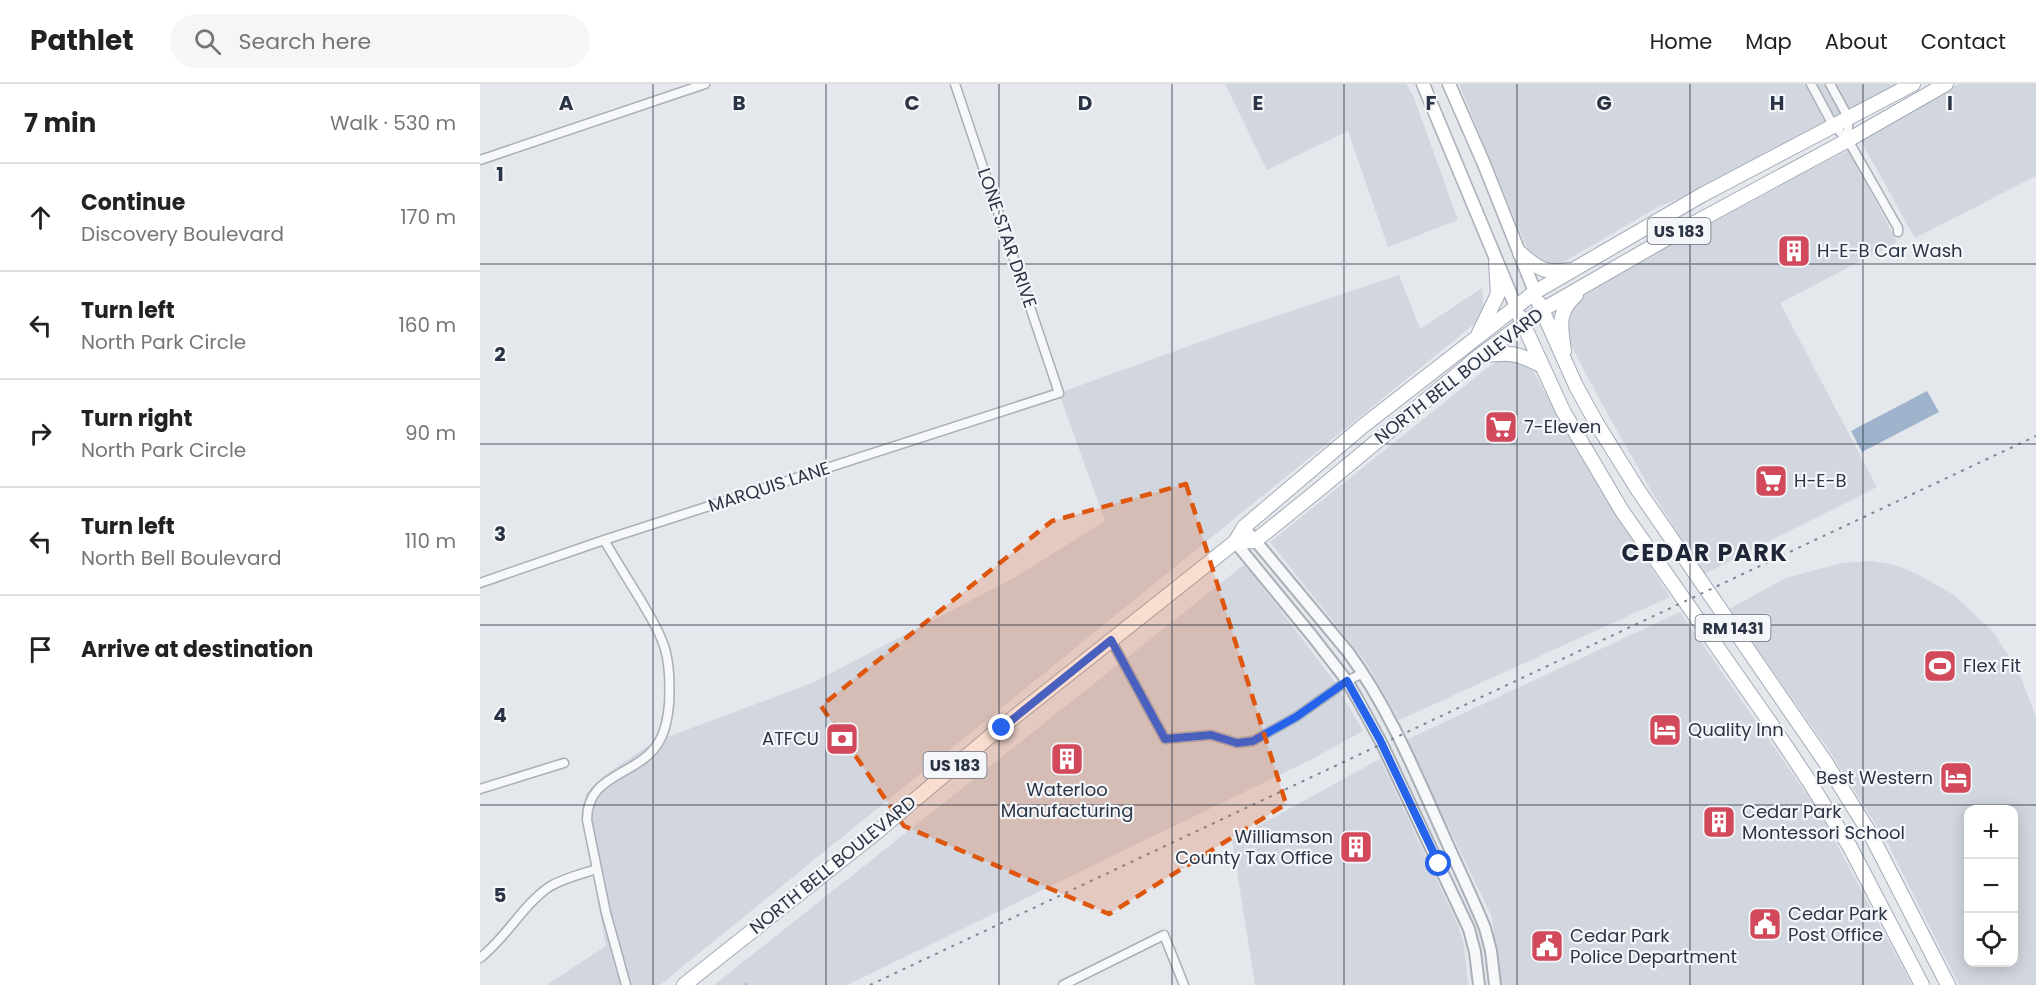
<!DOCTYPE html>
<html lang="en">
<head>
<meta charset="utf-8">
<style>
  body { margin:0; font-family:Poppins,sans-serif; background:#f6f6f6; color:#222 }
  .controls { position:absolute; right:18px; bottom:18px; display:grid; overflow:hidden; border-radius:12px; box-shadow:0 3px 15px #0003 }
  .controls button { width:54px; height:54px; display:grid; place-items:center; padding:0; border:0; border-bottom:2px solid #e0e0e0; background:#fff; color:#222; font:30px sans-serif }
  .stop { position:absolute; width:18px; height:18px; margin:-14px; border:4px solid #2563eb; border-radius:50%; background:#fff }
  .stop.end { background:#2563eb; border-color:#fff; box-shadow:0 2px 6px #0008 }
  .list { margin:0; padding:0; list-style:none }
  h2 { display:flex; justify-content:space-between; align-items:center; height:78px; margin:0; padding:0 24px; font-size:26px }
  h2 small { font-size:20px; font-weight:400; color:#767676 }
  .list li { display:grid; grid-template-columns:39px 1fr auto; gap:18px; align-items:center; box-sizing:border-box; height:108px; padding:0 24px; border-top:2px solid #e0e0e0 }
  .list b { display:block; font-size:22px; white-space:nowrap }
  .list p { margin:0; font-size:20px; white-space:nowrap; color:#767676 }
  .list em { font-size:20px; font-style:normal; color:#767676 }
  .icon { flex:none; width:33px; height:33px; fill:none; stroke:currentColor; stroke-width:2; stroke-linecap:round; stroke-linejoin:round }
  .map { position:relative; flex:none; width:1556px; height:901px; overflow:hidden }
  header { display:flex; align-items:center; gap:36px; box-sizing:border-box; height:84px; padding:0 30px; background:#fff; border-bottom:2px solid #e0e0e0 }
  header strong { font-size:28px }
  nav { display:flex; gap:33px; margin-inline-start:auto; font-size:21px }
  .search { width:420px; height:54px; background:#f6f6f6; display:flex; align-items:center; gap:15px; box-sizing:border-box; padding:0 21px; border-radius:33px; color:#767676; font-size:22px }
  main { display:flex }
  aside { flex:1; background:#fff }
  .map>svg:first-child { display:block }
  .built { fill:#d2d6de; fill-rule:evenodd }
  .water { fill:#9fb4cc }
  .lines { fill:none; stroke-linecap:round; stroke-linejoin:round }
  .stream { stroke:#9fb4cc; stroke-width:2 }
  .minor-casing { stroke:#a9aeb7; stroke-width:11 }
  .tertiary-casing { stroke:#a9aeb7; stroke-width:14 }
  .secondary-casing { stroke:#a9aeb7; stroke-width:15 }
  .primary-casing { stroke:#a3abb8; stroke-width:16 }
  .minor { stroke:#f7f8fa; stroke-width:8 }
  .tertiary { stroke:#f7f8fa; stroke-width:10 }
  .secondary { stroke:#fff; stroke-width:12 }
  .primary { stroke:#fff; stroke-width:14 }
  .rail { stroke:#7d8696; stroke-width:2; stroke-dasharray:3 6; stroke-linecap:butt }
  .route { stroke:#2563eb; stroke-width:8 }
  .marked { fill:#df570f; fill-opacity:0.2; stroke:#df570f; stroke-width:4.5; stroke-dasharray:12 8; stroke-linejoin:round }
  .grid { fill:none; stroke:#2b3445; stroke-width:1.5; stroke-opacity:0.55 }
  .labels { text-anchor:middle; stroke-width:4.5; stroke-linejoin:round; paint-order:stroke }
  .shield { fill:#f4f6f9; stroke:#676e7b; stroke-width:1.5 }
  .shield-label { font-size:16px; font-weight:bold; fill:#2b3445 }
  .street-label { font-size:18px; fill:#2b3445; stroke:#f4f6f9 }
  .poi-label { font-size:18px; fill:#2b3445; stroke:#f4f6f9; text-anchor:start }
  .district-label { font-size:24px; font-weight:bold; letter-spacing:1.5px; fill:#1d2536; stroke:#f4f6f9 }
  .grid-label { font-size:20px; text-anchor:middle; font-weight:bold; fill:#2b3445; stroke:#f4f6f9; stroke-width:4.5; stroke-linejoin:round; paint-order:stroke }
</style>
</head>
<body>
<header>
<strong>Pathlet</strong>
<div class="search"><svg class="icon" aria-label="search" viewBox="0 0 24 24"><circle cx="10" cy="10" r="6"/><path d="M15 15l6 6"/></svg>Search here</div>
<nav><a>Home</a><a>Map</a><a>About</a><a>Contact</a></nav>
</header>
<main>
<aside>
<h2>7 min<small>Walk · 530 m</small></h2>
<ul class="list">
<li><svg class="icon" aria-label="ahead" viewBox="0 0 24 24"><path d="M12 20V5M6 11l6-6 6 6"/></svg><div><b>Continue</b><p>Discovery Boulevard</p></div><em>170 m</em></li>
<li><svg class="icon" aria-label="left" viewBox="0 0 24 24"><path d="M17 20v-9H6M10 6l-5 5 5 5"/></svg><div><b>Turn left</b><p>North Park Circle</p></div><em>160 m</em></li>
<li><svg class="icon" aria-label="right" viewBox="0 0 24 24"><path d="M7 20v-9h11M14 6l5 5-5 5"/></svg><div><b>Turn right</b><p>North Park Circle</p></div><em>90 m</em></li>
<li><svg class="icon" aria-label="left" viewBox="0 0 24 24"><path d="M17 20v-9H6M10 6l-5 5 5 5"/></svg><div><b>Turn left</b><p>North Bell Boulevard</p></div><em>110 m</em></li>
<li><svg class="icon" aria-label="arrive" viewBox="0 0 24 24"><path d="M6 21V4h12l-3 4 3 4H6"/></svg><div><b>Arrive at destination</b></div></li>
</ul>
</aside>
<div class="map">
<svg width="1556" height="901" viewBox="0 0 1556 901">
  <rect width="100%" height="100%" fill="#e4e7ec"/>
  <path class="built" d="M745 0H926L934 14 978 136 908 163 868 47 787 86Z
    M979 0H1420L1285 71 1198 115 1178 123 1077 182H1070L1051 174Z
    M1478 0H1556V92L1435 154 1381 57Z
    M1368 66 1417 158 1300 219 1397 403 1224 490 1173 410 1120 316 1086 252 1085 234 1094 217 1186 163Z
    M919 191 940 245 1002 204 1004 232 180 901H67L126 862 103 736 106 711 122 693 174 658 332 599 534 494 625 437 579 309 734 253Z
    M1025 272 1040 278 1053 287 1111 390 1190 513 919 636 887 580 790 458 1006 285Z
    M1392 477 1415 481 1437 490 1474 511 1513 548 1538 586 1556 633V901H1479L1408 760 1348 665 1249 525 1306 494 1362 479ZM1488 726H1534V878H1488Z
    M765 480 854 597 883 647 830 676 367 901H234Z
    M1200 528 1340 729 1432 901H1020L1012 833 926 656Z
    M900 675 978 841 984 861 988 901H775L752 756Z"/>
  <path class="water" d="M1447 307 1459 328 1382 368 1371 347Z"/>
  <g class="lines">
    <path class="stream" d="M266 900V901"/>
    <g class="minor-casing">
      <path id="minor" d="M1331 0 1353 41 1368 56 1418 144V148
        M1350 0 1368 33V56
        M0 76 225 0
        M124 456C136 476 148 496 160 515 169 531 180 547 185 565 190 582 190 602 189 620 187 643 182 662 162 676 137 694 107 699 107 736L126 829 146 901
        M0 499 124 456 579 309 475 0
        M631 556 685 655 731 651 757 659 773 657 816 633 867 597 883 589
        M0 705 84 679
        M0 874C26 854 43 821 69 803 83 794 102 790 117 785
        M583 901 684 851 704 901"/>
    </g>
    <g class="tertiary-casing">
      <path id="tertiary" d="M764 443 868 568C907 621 933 683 960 743 975 777 991 810 1005 844L1011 867 1015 901
        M755 458 833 553 867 597 878 616 902 660 989 845 995 868 999 901"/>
    </g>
    <g class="secondary-casing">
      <path id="secondary" d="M943 0 1036 223
        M969 0 1004 80 1055 208"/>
    </g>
    <g class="primary-casing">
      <path id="primary" d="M1040 169C1058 185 1066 190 1090 186
        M1059 219 1096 302 1117 340 1158 406 1346 679 1391 751 1468 901
        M1040 233 1083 327 1142 427 1289 637 1329 697 1370 763 1442 901
        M999 249 1018 210 1016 178
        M1084 267C1081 243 1076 229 1096 211
        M1000 272C1028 268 1037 268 1062 282
        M755 458 775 457 842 403 998 273 1062 226 1196 149 1368 56 1466 0
        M204 901 398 747 508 654 755 458 764 443 883 342 1036 223 1055 208 1222 111 1433 0"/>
    </g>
    <use href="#minor" class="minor"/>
    <use href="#tertiary" class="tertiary"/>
    <use href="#secondary" class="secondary"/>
    <use href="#primary" class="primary"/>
    <path class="rail" d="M390 901 1556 352"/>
  </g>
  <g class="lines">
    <path class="route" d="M522 644 631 556 685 655 731 651 757 659 773 657 816 633 867 597 900 656 959 780"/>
  </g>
  <path class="marked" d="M706 400 806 720 629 830 424 742 341 622 572 437Z"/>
  <path class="grid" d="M173 0V901M346 0V901M519 0V901M692 0V901M864 0V901M1037 0V901M1210 0V901M1383 0V901M0 180H1556M0 360H1556M0 541H1556M0 721H1556"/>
  <defs>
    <g id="building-square" transform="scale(1.725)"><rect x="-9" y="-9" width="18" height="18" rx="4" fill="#d1495b" stroke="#f4f6f9"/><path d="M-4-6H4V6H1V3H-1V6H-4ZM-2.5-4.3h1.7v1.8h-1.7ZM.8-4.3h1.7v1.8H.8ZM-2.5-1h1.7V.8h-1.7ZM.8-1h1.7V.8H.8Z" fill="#fff"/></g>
    <g id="supermarket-square" transform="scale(1.725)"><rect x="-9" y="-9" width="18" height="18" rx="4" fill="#d1495b" stroke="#f4f6f9"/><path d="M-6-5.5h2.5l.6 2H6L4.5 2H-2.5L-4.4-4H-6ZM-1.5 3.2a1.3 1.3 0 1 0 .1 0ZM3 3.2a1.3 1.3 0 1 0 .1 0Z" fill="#fff"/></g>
    <g id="stadium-square" transform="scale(1.725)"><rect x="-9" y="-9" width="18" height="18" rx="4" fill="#d1495b" stroke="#f4f6f9"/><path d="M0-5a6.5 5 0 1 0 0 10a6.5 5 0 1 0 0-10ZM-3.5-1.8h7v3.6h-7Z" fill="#fff"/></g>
    <g id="hotel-square" transform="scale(1.725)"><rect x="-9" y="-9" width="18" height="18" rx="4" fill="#d1495b" stroke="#f4f6f9"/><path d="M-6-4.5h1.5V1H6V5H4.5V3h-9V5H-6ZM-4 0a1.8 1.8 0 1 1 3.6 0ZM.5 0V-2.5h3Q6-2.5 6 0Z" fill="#fff"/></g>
    <g id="bank-square" transform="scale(1.725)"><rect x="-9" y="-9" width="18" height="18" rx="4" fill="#d1495b" stroke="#f4f6f9"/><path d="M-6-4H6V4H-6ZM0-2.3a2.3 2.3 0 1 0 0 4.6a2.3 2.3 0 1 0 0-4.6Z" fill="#fff"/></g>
    <g id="civic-square" transform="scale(1.725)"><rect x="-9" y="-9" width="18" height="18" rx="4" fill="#d1495b" stroke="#f4f6f9"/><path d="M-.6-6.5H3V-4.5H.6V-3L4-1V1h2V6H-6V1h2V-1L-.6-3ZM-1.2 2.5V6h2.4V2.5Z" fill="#fff"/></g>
  </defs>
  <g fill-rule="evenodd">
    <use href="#building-square" x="1314" y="167"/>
    <use href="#supermarket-square" x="1021" y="343"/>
    <use href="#supermarket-square" x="1291" y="397"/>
    <use href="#stadium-square" x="1460" y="582"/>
    <use href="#hotel-square" x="1185" y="646"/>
    <use href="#bank-square" x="362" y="655"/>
    <use href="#building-square" x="587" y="675"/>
    <use href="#hotel-square" x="1476" y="694"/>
    <use href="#building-square" x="1239" y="738"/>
    <use href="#building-square" x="876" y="763"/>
    <use href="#civic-square" x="1285" y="840"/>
    <use href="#civic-square" x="1067" y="862"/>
  </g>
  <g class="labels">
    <g class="shield">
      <rect x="1167.5" y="134" width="63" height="26" rx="4.5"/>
      <rect x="1215.5" y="531" width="75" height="26" rx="4.5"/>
      <rect x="443.5" y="668" width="63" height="26" rx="4.5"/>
    </g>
    <g class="shield-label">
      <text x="1199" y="153">US 183</text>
      <text x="1253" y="550">RM 1431</text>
      <text x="475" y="687">US 183</text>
    </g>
    <g class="street-label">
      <text transform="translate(527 154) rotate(71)" y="6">LONE STAR DRIVE</text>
      <text transform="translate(979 292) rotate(-38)" y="6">NORTH BELL BOULEVARD</text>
      <text transform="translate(289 403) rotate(-18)" y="6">MARQUIS LANE</text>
      <text transform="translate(353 781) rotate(-39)" y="6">NORTH BELL BOULEVARD</text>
    </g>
    <g class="poi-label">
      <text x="1337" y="173">H-E-B Car Wash</text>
      <text x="1044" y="349">7-Eleven</text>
      <text x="1314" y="403">H-E-B</text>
      <text x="1483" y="588">Flex Fit</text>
      <text x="1208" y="652">Quality Inn</text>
      <text x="339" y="661" text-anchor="end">ATFCU</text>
      <text x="1453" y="700" text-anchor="end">Best Western</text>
      <text x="587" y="712" text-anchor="middle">Waterloo<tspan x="587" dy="21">Manufacturing</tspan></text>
      <text x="1262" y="734">Cedar Park<tspan x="1262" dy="21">Montessori School</tspan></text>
      <text x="853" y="759" text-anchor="end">Williamson<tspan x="853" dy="21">County Tax Office</tspan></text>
      <text x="1308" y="836">Cedar Park<tspan x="1308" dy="21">Post Office</tspan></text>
      <text x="1090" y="858">Cedar Park<tspan x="1090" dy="21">Police Department</tspan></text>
    </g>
    <g class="district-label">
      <text x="1225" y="477">CEDAR PARK</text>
    </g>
  </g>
  <g class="grid-label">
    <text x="86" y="26">A</text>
    <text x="259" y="26">B</text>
    <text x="432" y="26">C</text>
    <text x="605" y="26">D</text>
    <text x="778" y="26">E</text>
    <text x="951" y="26">F</text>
    <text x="1124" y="26">G</text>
    <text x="1297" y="26">H</text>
    <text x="1470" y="26">I</text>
    <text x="20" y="97">1</text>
    <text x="20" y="277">2</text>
    <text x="20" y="457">3</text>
    <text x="20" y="638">4</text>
    <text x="20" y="818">5</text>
  </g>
</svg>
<div class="controls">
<button>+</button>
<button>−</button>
<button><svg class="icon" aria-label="locate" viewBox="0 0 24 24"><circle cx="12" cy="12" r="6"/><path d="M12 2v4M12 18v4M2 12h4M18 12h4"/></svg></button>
</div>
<div class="stop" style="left:959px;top:780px"></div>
<div class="stop end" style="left:522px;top:644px"></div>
</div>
</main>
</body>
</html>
